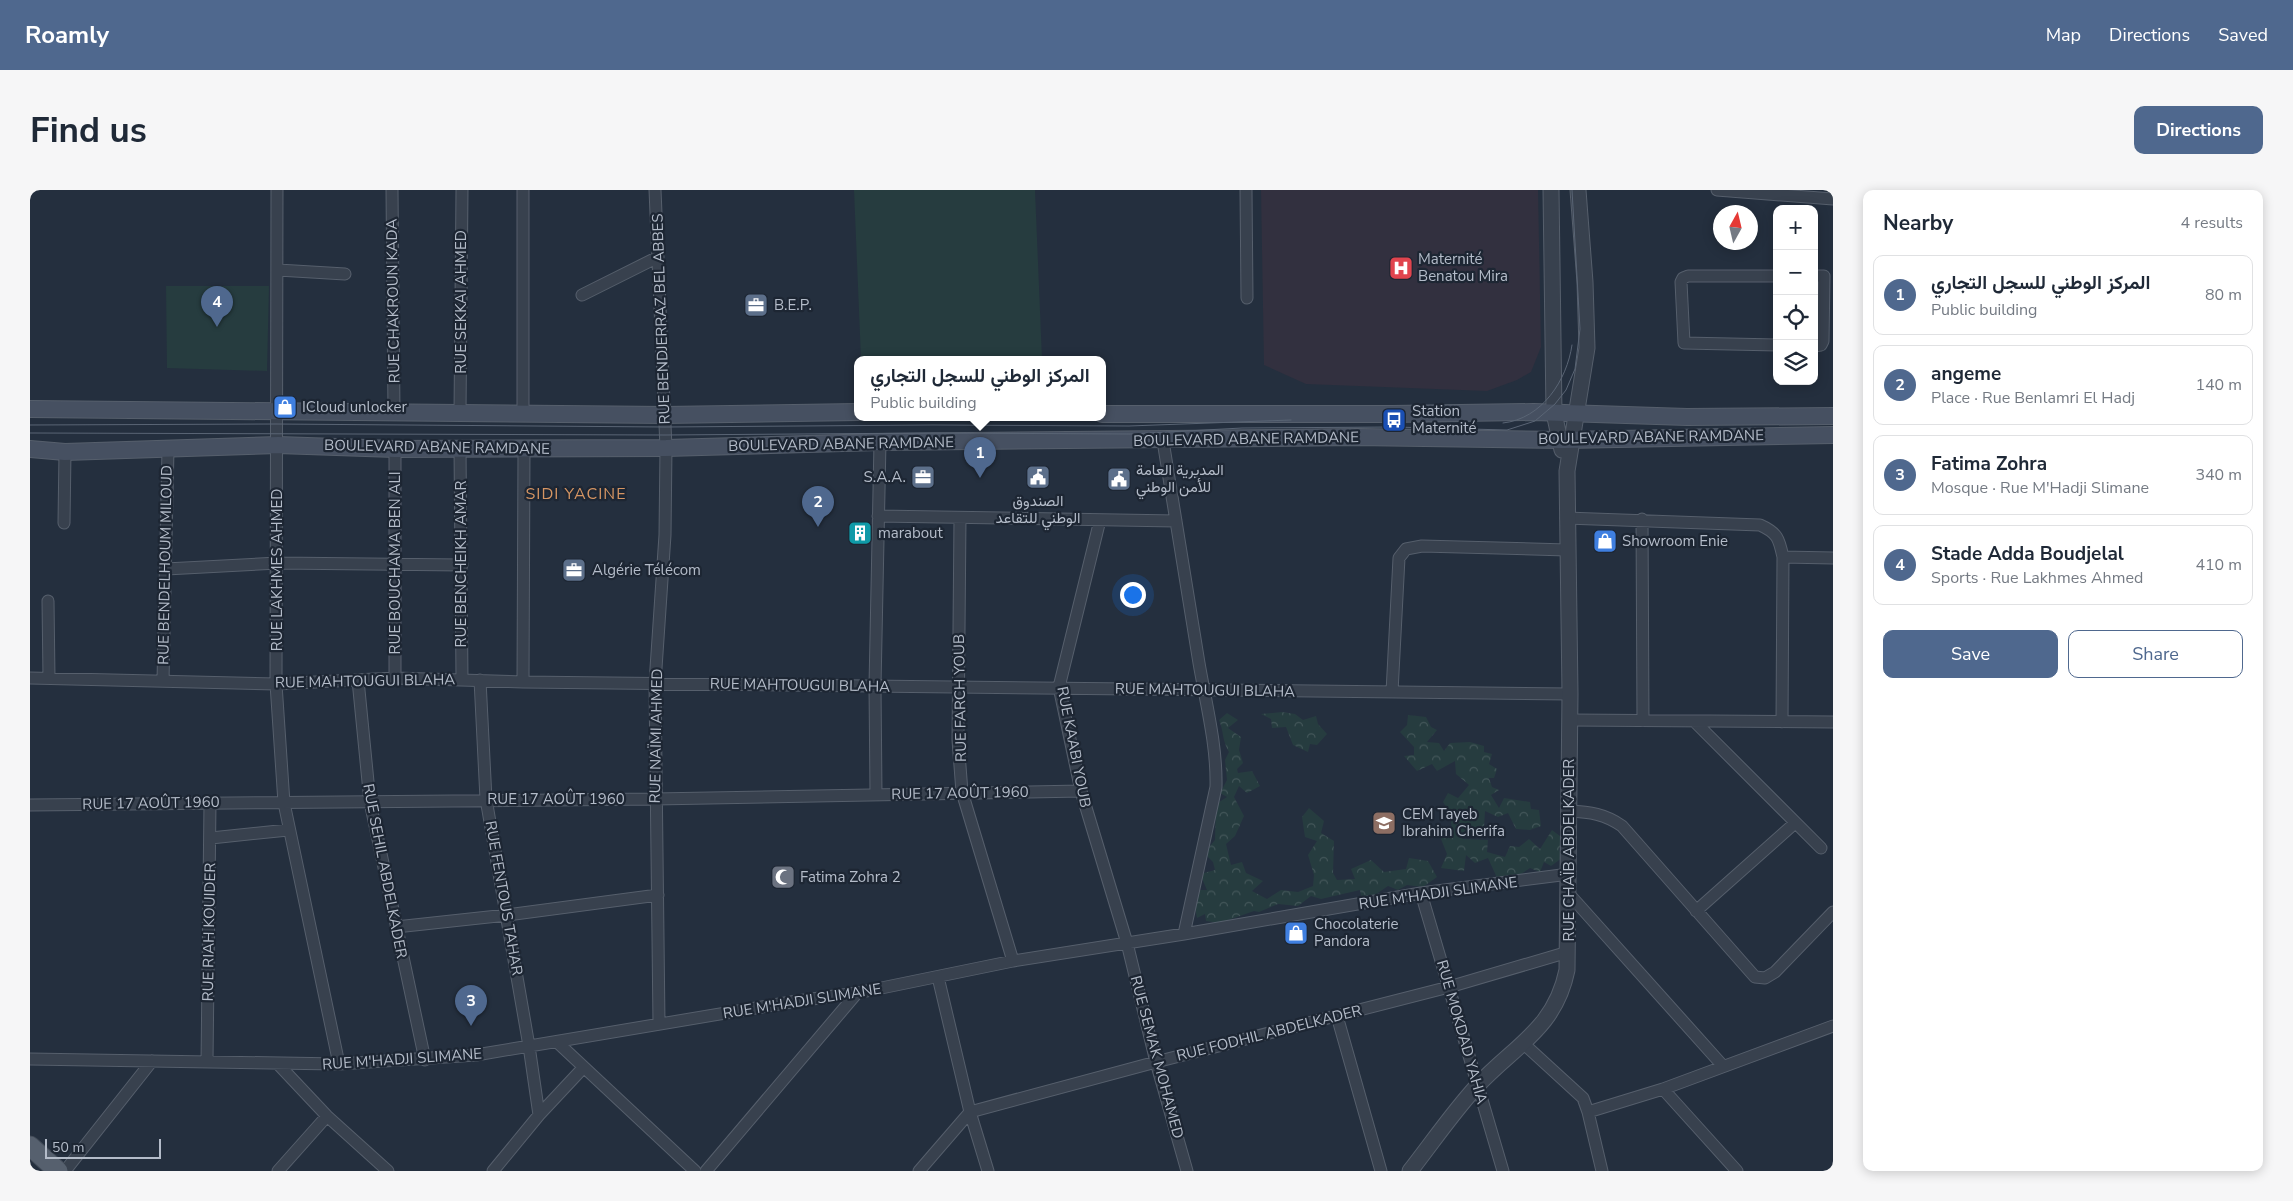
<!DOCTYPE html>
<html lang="en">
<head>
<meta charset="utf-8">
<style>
  body { margin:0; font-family:"Nunito Sans",Vazirmatn,sans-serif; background:#f6f6f7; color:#1f2937 }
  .controls { position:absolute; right:15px; top:15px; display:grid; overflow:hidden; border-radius:10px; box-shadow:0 2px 12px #0003 }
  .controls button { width:45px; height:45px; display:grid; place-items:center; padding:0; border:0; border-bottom:1px solid #e0e1e3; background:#fff; color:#1f2937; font:25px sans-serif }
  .compass { position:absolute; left:1683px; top:15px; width:45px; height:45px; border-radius:50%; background:#fff; box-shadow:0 2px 12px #0003; rotate:8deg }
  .scale { position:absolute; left:15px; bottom:12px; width:116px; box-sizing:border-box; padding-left:5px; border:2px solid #b4bcc9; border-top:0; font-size:14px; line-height:18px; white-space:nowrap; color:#b4bcc9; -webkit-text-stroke:4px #1d2633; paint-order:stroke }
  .you { position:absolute; left:1102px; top:404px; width:18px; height:18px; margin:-12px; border:4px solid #fff; border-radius:50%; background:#1a73e8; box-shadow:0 0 0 8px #1a73e833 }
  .badge { display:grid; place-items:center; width:32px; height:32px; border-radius:50%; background:#4f688e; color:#fff; font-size:16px; font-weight:700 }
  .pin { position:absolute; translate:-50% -41px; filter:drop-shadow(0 1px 2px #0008) }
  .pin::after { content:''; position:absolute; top:26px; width:18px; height:15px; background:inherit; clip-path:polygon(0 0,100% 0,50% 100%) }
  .popup { position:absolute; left:824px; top:166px; width:252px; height:65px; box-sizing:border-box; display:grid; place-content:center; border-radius:10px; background:#fff; filter:drop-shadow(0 1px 4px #0005); font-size:16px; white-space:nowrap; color:#747a83 }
  .popup b { font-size:19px; color:#1f2937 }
  .popup::after { content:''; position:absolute; left:50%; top:100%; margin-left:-10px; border:10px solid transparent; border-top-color:#fff }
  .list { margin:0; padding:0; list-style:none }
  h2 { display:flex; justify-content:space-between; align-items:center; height:65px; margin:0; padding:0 20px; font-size:21px }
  h2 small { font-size:16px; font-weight:400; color:#747a83 }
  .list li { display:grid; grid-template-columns:32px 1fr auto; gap:15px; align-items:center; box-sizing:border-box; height:80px; margin:0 10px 10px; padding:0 10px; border:1px solid #e0e1e3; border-radius:10px }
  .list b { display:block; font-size:19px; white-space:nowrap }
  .list p { margin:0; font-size:16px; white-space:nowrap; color:#747a83 }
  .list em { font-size:16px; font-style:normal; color:#747a83 }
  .actions { display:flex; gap:10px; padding:15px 20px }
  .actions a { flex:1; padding:11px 0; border:1px solid #4f688e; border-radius:10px; text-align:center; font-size:18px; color:#4f688e }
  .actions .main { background:#4f688e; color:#fff }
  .icon { flex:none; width:28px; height:28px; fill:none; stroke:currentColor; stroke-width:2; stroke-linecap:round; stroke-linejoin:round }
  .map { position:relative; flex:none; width:1803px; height:981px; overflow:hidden; border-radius:10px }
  header { display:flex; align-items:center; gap:30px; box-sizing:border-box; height:70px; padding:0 25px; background:#4f688e; color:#fff }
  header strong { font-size:24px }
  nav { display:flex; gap:28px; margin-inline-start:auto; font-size:18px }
  .intro { display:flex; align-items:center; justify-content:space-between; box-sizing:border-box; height:120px; padding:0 30px }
  h1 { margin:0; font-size:35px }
  .button { padding:12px 22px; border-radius:10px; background:#4f688e; color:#fff; font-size:18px; font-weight:700 }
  main { display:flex; gap:30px; padding:0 30px }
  aside { flex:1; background:#fff; border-radius:10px; box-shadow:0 2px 12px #0003 }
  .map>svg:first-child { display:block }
  .medical { fill:#32303f }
  .forest { fill:url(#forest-crowns) }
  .pitch { fill:#263c3f }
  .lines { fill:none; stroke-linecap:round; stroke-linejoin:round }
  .minor-casing { stroke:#565f6c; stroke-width:13 }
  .tertiary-casing { stroke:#565f6c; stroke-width:17 }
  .secondary-casing { stroke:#565f6c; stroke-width:18 }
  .primary-casing { stroke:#414a57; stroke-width:21 }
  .minor { stroke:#38414e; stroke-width:11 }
  .tertiary { stroke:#38414e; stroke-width:15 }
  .secondary { stroke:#465061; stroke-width:16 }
  .primary { stroke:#56606e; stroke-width:19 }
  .tram { stroke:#5a6575; stroke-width:1 }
  .labels { text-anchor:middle; stroke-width:4.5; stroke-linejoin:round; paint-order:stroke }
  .poi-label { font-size:15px; fill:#b4bcc9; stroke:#1d2633; text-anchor:start }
  .street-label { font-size:15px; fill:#b4bcc9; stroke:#1d2633 }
  .neighbourhood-label { font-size:16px; letter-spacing:1px; fill:#d59563; stroke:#1d2633 }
</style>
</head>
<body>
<header>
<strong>Roamly</strong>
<nav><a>Map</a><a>Directions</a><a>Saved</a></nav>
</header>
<div class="intro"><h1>Find us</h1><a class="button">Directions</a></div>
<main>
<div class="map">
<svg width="1803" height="981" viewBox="0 0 1803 981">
  <defs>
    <pattern id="forest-crowns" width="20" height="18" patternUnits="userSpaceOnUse" patternTransform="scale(1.25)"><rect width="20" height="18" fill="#263c3f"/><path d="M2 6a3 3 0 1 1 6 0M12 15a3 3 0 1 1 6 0" fill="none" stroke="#435659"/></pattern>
  </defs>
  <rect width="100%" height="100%" fill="#242f3e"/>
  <path class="medical" d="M1231 0H1508L1511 157 1501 182 1487 190 1457 201 1276 194 1234 175Z"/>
  <path class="forest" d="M1252 522 1265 524 1273 530 1286 526 1288 534 1297 544 1287 555 1280 554 1278 562 1263 555 1256 537 1242 538 1241 529 1231 524Z
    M1197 523 1208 530 1198 538 1211 547 1209 560 1213 573 1207 579 1208 583 1222 581 1230 596 1217 603 1209 596 1204 607 1214 626 1205 646 1196 654 1201 675 1212 672 1216 683 1233 691 1222 701 1237 709 1251 700 1268 702 1283 696 1284 685 1278 665 1287 651 1275 647 1272 627 1279 618 1294 631 1291 643 1304 651 1303 683 1307 690 1325 689 1321 679 1341 670 1354 682 1376 679 1379 668 1398 671 1407 687 1393 697 1377 695 1368 700 1358 696 1342 707 1331 706 1330 700 1291 709 1281 706 1268 716 1248 714 1229 722 1224 721 1190 733 1176 731 1175 724 1167 728 1164 713 1169 700H1177L1170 684 1185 680 1183 672 1174 663 1185 650 1186 614 1197 607 1190 603 1197 590 1195 570 1199 562C1192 551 1194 542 1189 530Z
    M1378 525 1396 527 1401 537 1407 540 1397 552 1409 553 1414 561 1420 553 1440 552 1454 556V562L1462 564 1459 574 1467 579 1464 588H1459L1462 597 1469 600 1461 605 1469 618 1474 608 1500 612 1501 619 1509 620 1511 636 1500 640 1486 639 1478 623 1468 627 1455 621 1454 638 1437 640 1428 645 1433 649 1458 650 1457 662 1475 667 1480 656 1489 657 1499 649 1510 659 1522 640 1534 649 1529 659 1532 668 1521 676 1514 672 1510 682 1500 678 1485 688 1468 690 1458 668 1445 673 1436 665 1434 681 1411 678 1417 664 1409 644 1422 640 1420 623 1413 612 1418 603 1428 608 1439 595 1426 584 1425 571 1407 581 1402 574 1387 581 1374 566 1384 565V557L1370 542 1377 535Z"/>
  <path class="pitch" d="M824 0H1005L1012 169H831Z
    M136 96H239L237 181 137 178Z"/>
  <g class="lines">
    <g class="minor-casing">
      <path id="minor" d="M247 0 246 494 254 613 309 874
        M362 0 364 223
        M625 0 636 258 635 345 625 493 629 834
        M1216 0 1217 108
        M1687 0 1803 9
        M248 80 315 84
        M1747 86H1658L1653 88 1651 92 1654 153 1747 155
        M1784 86H1794L1793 151 1791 155 1784 156
        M552 105 628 67
        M430 223 432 0
        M493 224V0
        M1133 251C1145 325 1157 399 1169 473 1176 514 1187 555 1186 597L1154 744
        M430 258 432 489
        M848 326 1146 331
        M930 328 928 550 932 602 983 771
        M1536 328 1730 335C1748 343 1749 349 1753 367L1752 532
        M1612 329 1613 531
        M1070 330 1029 497 1051 601 1097 753 1126 872 1157 981
        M34 333 35 262
        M1753 367 1803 368
        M136 379 248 373 432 375
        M18 411 19 488
        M0 488 246 494 365 488 493 492 1540 504
        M365 488V259
        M328 490 340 612 395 870
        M450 490 456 609 499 856 509 925
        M133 491 138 259
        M493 492 494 259
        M1362 502 1369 368 1376 359 1392 356 1537 360
        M1540 530 1803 532
        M1664 531 1791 658
        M846 604 845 496 850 252
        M0 615 625 609 1051 601
        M1539 621C1560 622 1575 624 1592 636L1725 787 1735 788 1745 782 1803 722
        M181 648 258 640
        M1391 703 1473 981
        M1539 704 1693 876
        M1666 721 1765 633
        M366 737 477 725 628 705
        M908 787 940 922 958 981
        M1307 826 1351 981
        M527 852 665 981
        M1494 854 1553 908 1558 922 1572 981
        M0 869 309 874 446 865 767 811 827 803 983 771 1154 744 1391 703 1539 684
        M177 872 180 613
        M248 874 297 926 358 981
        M1633 899 1707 981
        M1558 922 1633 899 1803 836
        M35 981 122 871
        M248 981 297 926
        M463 981 509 925 553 878
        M676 981 827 803
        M889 981 940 922 1126 872 1419 797 1538 762"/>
    </g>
    <g class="tertiary-casing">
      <path id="tertiary" d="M1521 0 1524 223 1532 260
        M1380 981C1402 953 1423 922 1447 896 1484 856 1525 839 1537 780L1540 504 1537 281 1557 158 1555 92 1548 0"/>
    </g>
    <g class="secondary-casing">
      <path id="secondary" d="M0 219 635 225 828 222
        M1072 224H1362L1504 222 1657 227 1803 226
        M0 259 35 262 248 255 365 259 636 258 850 252 1327 247 1534 250 1803 245"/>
    </g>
    <g class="primary-casing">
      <path id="primary" d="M0 956 28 981"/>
    </g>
    <use href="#minor" class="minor"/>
    <use href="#tertiary" class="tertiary"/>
    <use href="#secondary" class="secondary"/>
    <use href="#primary" class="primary"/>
    <path class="tram" d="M1473 233C1512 229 1537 190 1542 155
      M0 235 246 234 635 237 903 235 1099 236 1261 230
      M0 243 635 245 903 243 1100 244 1212 238 1364 237 1477 240 1505 231 1525 214 1536 200 1545 179 1550 139 1542 0"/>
  </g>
  <defs>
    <g id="hospital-square" transform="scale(1.25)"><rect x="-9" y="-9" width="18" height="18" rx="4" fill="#e0444e" stroke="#1d2633"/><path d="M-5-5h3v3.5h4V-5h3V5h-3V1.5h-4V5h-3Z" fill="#fff"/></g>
    <g id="office-square" transform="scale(1.25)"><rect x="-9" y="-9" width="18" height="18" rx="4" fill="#5c6f8a" stroke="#1d2633"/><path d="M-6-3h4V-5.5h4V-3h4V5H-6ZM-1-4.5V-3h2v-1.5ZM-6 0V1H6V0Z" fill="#fff"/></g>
    <g id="shop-square" transform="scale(1.25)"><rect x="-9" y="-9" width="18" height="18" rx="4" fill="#3f7fe0" stroke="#1d2633"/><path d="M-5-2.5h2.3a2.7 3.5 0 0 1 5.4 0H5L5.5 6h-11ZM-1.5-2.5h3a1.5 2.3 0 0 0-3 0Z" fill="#fff"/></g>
    <g id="bus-square" transform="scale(1.25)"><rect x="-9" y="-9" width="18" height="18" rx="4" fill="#1a4fb4" stroke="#1d2633"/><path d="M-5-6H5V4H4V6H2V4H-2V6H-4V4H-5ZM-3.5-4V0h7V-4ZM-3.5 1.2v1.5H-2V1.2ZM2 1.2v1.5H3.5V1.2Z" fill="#fff"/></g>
    <g id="civic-square" transform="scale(1.25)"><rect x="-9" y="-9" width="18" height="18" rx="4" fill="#5c6f8a" stroke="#1d2633"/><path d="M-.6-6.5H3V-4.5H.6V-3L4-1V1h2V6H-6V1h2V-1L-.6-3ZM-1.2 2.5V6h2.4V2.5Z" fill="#fff"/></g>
    <g id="building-square" transform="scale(1.25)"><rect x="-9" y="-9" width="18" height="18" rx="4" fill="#0f9aa8" stroke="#1d2633"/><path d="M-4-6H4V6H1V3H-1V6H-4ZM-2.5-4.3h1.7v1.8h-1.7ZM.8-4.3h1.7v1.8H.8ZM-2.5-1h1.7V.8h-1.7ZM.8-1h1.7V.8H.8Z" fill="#fff"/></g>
    <g id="school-square" transform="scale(1.25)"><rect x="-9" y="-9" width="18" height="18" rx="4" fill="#8d6e63" stroke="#1d2633"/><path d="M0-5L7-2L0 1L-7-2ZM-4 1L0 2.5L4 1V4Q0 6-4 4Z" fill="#fff"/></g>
    <g id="mosque-square" transform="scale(1.25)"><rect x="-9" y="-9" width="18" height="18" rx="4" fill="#6b7280" stroke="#1d2633"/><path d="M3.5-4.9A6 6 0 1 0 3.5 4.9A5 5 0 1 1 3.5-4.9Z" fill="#fff"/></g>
  </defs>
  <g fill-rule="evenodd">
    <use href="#hospital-square" x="1371" y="78"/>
    <use href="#office-square" x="726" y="115"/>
    <use href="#shop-square" x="255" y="217"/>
    <use href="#bus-square" x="1364" y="230"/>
    <use href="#office-square" x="893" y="287"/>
    <use href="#civic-square" x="1008" y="287"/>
    <use href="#civic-square" x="1089" y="289"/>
    <use href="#building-square" x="830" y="343"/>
    <use href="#shop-square" x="1575" y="351"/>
    <use href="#office-square" x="544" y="380"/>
    <use href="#school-square" x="1354" y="633"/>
    <use href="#mosque-square" x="753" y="687"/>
    <use href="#shop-square" x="1266" y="743"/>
  </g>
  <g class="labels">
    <g class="poi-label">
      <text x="1388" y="74">Maternité<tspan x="1388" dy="17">Benatou Mira</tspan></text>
      <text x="744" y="120">B.E.P.</text>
      <text x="272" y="222">ICloud unlocker</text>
      <text x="1382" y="226">Station<tspan x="1382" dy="17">Maternité</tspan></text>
      <text x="1106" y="285">المديرية العامة<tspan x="1106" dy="17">للأمن الوطني</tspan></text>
      <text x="876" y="292" text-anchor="end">S.A.A.</text>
      <text x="1008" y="316" text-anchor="middle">الصندوق<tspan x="1008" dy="17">الوطني للتقاعد</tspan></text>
      <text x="848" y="348">marabout</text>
      <text x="1592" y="356">Showroom Enie</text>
      <text x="562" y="385">Algérie Télécom</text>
      <text x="1372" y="629">CEM Tayeb<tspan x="1372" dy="17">Ibrahim Cherifa</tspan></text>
      <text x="770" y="692">Fatima Zohra 2</text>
      <text x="1284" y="739">Chocolaterie<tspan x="1284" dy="17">Pandora</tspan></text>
    </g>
    <g class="street-label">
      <text transform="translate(363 111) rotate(-91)" y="5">RUE CHAKROUN KADA</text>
      <text transform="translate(431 112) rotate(-90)" y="5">RUE SEKKAI AHMED</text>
      <text transform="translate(631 129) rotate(-92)" y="5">RUE BENDJERRAZ BEL ABBES</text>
      <text transform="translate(1621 247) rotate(-1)" y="5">BOULEVARD ABANE RAMDANE</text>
      <text transform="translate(1216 249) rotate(-1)" y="5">BOULEVARD ABANE RAMDANE</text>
      <text transform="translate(811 254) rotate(-1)" y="5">BOULEVARD ABANE RAMDANE</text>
      <text transform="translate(407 257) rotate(1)" y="5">BOULEVARD ABANE RAMDANE</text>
      <text transform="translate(365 373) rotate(-90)" y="5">RUE BOUCHAMA BEN ALI</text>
      <text transform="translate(431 374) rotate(-90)" y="5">RUE BENCHEIKH AMAR</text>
      <text transform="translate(135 375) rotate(-89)" y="5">RUE BENDELHOUM MILOUD</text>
      <text transform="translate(247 380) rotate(-90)" y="5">RUE LAKHMES AHMED</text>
      <text transform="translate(335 491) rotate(-1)" y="5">RUE MAHTOUGUI BLAHA</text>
      <text transform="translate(770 495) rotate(1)" y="5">RUE MAHTOUGUI BLAHA</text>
      <text transform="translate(1175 500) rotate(1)" y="5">RUE MAHTOUGUI BLAHA</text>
      <text transform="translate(930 508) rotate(-91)" y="5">RUE FARCH YOUB</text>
      <text transform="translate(626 546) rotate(-89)" y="5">RUE NAÏMI AHMED</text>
      <text transform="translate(1044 557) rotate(79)" y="5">RUE KAABI YOUB</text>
      <text transform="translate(930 603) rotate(-1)" y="5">RUE 17 AOÛT 1960</text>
      <text x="526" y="614">RUE 17 AOÛT 1960</text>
      <text transform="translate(121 613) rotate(-1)" y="5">RUE 17 AOÛT 1960</text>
      <text transform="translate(1539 660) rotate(-90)" y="5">RUE CHAÏB ABDELKADER</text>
      <text transform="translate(355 681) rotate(79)" y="5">RUE SEHIL ABDELKADER</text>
      <text transform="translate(1408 703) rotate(-8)" y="5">RUE M'HADJI SLIMANE</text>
      <text transform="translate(474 708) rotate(80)" y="5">RUE FENTOUS TAHAR</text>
      <text transform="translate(179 742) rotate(-89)" y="5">RUE RIAH KOUIDER</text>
      <text transform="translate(772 811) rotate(-9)" y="5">RUE M'HADJI SLIMANE</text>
      <text transform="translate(1432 842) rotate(74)" y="5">RUE MOKDAD YAHIA</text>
      <text transform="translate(1239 843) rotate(-14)" y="5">RUE FODHIL ABDELKADER</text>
      <text transform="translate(1127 867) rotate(75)" y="5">RUE SEMAK MOHAMED</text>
      <text transform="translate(372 869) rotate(-4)" y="5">RUE M'HADJI SLIMANE</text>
    </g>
    <g class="neighbourhood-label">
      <text x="546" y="309">SIDI YACINE</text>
    </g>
  </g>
</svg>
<div class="controls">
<button>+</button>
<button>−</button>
<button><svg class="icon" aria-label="locate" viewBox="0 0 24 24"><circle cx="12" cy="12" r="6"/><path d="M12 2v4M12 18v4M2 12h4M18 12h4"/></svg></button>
<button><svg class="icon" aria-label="layers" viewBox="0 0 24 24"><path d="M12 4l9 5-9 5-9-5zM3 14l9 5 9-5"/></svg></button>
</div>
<svg class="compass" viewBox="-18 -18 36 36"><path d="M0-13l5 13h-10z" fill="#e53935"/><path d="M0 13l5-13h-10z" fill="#747a83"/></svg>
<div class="scale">50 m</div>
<div class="you"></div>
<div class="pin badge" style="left:950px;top:288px">1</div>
<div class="popup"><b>المركز الوطني للسجل التجاري</b>Public building</div>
<div class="pin badge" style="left:788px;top:337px">2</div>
<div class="pin badge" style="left:441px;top:836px">3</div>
<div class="pin badge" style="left:187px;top:137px">4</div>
</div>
<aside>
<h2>Nearby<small>4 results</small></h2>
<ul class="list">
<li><span class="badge">1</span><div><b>المركز الوطني للسجل التجاري</b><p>Public building</p></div><em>80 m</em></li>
<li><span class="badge">2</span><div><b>angeme</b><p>Place · Rue Benlamri El Hadj</p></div><em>140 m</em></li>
<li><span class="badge">3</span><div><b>Fatima Zohra</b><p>Mosque · Rue M'Hadji Slimane</p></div><em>340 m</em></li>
<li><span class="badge">4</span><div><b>Stade Adda Boudjelal</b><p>Sports · Rue Lakhmes Ahmed</p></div><em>410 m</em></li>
</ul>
<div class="actions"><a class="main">Save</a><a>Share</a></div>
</aside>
</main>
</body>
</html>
